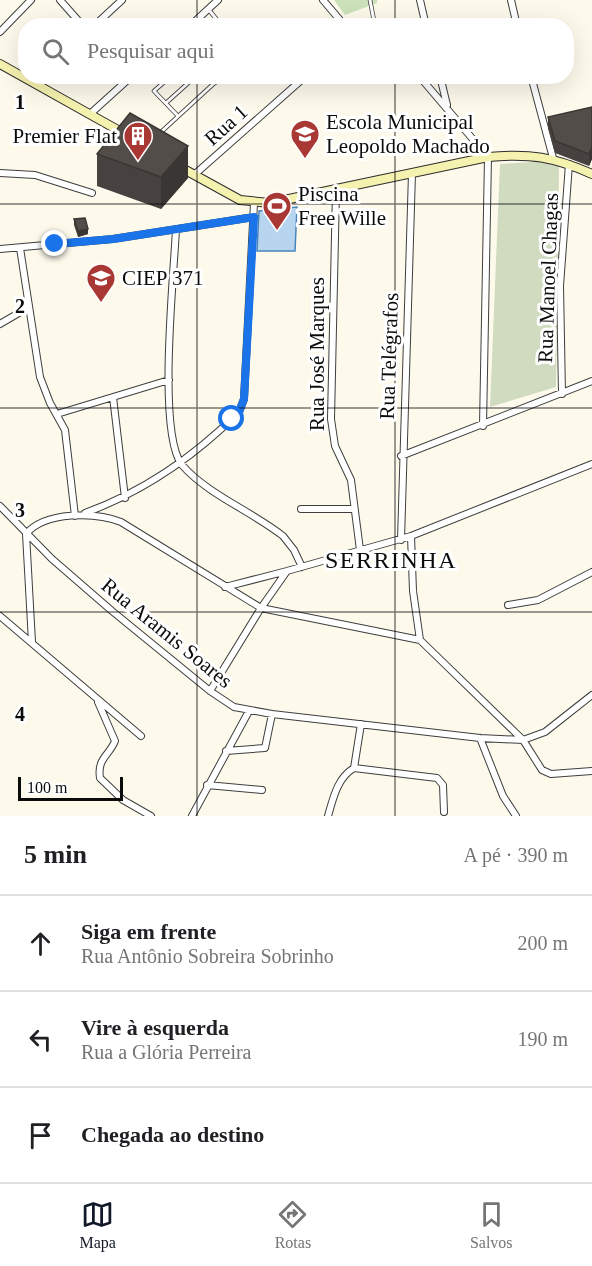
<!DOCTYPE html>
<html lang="pt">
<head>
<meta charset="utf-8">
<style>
  body { margin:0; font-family:Georgia,serif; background:#f6f6f6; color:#202124 }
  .scale { position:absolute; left:18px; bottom:15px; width:105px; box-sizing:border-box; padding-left:6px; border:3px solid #0b0b0b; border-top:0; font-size:16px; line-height:21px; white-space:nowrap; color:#0b0b0b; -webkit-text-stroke:4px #fff; paint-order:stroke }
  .stop { position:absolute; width:18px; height:18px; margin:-14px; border:4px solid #1a73e8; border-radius:50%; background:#fff }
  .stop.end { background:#1a73e8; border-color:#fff; box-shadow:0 2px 6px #0008 }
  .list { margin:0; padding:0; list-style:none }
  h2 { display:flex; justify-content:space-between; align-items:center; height:78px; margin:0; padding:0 24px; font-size:26px }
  h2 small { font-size:20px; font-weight:400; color:#757577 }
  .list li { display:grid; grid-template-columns:39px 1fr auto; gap:18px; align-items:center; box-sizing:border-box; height:96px; padding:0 24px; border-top:2px solid #e0e0e0 }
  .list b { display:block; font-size:22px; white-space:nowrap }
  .list p { margin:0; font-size:20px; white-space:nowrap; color:#757577 }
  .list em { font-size:20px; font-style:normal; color:#757577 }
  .icon { flex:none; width:33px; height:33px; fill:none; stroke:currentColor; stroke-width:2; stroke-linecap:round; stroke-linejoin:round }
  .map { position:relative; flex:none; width:592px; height:816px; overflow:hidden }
  .search { position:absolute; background:#fff; box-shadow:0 6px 24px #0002; left:18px; right:18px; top:18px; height:66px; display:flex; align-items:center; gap:15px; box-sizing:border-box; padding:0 21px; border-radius:24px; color:#757577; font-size:22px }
  .sheet { height:366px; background:#fff }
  nav { display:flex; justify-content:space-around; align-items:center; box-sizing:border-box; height:84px; border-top:2px solid #e0e0e0; background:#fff; font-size:16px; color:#757577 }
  nav a { display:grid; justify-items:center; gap:3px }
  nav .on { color:#111827 }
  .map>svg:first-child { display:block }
  .green { fill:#cce2ba }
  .cemetery { fill:#d1dbc0 }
  .water { fill:#b7d5ee; stroke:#4785bc; stroke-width:1.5 }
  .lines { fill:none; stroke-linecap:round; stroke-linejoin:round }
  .lane-casing { stroke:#3e3e3e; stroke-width:4.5 }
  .street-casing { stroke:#3e3e3e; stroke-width:8 }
  .secondary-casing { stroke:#2d2d2d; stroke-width:10 }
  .lane { stroke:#fff; stroke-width:3 }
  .street { stroke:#fff; stroke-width:6 }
  .secondary { stroke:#f5f2af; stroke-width:8 }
  .wall { fill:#47423f }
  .shaded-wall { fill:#3a3633 }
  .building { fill:#534d49; stroke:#3a3633; stroke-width:1.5 }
  .route { stroke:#1a73e8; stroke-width:8 }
  .grid { fill:none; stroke:#0b0b0b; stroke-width:1.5; stroke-opacity:0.55 }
  .labels { text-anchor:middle; stroke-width:6; stroke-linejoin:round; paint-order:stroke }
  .poi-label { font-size:21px; fill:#0b0b0b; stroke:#fff; text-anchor:start }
  .street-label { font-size:21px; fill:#0b0b0b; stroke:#fff }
  .quarter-label { font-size:24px; letter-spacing:1.5px; fill:#0b0b0b; stroke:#fff }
  .grid-label { font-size:20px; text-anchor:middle; font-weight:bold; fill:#0b0b0b; stroke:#fff; stroke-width:6; stroke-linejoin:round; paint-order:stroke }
</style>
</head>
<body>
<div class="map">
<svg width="592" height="816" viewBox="0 0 592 816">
  <rect width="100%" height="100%" fill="#fdfaec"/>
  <path class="green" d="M334 0H377V3L345 15Z"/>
  <path class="cemetery" d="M547 161 559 166 556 387 490 407 500 164Z"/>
  <path class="water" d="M297 207 295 251H257L259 211Z"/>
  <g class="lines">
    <g class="lane-casing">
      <path id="lane" d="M370 0 375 26
        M209 10 222 26
        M171 76 154 91 178 116
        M209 76 215 83
        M166 103 196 76
        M160 133 222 76"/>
    </g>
    <g class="street-casing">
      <path id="street" d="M60 0 83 26
        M323 0 345 26
        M420 0 426 26
        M511 0 517 26
        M94 26 122 0
        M190 26 218 0
        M0 32 31 0
        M419 76 488 157 483 426
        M440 76 447 105
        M531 76 553 158
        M90 114 132 76
        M0 173 35 175 92 193
        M194 175 306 76
        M336 190 331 419 335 446 351 480 360 550
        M176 229C174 274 157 433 182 465 207 494 253 512 283 536L294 550 302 567
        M20 248 40 377 50 403 65 430 75 516
        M0 249 113 239 254 217
        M0 324 29 307
        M562 394 560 286 569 164
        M113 397 125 498
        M57 414 169 380
        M401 456 592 381
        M0 506 52 559 112 611 210 691 234 707 272 714 480 738 523 740 545 732 592 695
        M301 509H354
        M85 513C145 491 194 457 239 412L244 399 254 203
        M411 536 413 591 420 640 523 740 542 770 551 774 592 771
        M401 540 412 173
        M225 587 287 571
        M508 605 538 600 592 572
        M0 616 141 736
        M32 642 26 534C45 511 96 512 121 522L261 608 420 640
        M210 691 261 608 287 571 411 536 592 464
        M98 702 115 741C109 756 97 758 100 778L123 800 151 816
        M480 738 503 796 516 816
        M226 751 265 748 272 714
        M354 768 361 724
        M207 785 262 790
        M192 816 249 711
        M328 816C333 799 337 778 354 768L437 778 443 785 444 812"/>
    </g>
    <g class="secondary-casing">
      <path id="secondary" d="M0 64 125 134
        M180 167 240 200 270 203 488 157C530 153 554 157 592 174"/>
    </g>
    <use href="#lane" class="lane"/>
    <use href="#street" class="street"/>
    <use href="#secondary" class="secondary"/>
  </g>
  <path class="wall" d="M592 107V159L589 166 555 153 548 128V117Z
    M97 154 188 178 161 209 97 186Z
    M74 219 88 234 78 237 74 225Z"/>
  <path class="shaded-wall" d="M188 146V178L161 209V177Z
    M592 147V159L589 166V154Z
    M88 229V234L78 237V231Z"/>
  <path class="building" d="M592 107V147L589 154 555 141 548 117Z
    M130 113 188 146 161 177 97 154Z
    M85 218 88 229 78 231 74 219Z"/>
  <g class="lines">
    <path class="route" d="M55 244 113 239 254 217 244 399 239 412 232 419"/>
  </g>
  <path class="grid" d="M197 0V26M395 0V26M197 76V816M395 76V816M0 204H592M0 408H592M0 612H592"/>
  <defs>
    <g id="school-pin" transform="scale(1.5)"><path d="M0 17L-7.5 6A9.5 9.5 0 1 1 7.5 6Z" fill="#a93835" stroke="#fff"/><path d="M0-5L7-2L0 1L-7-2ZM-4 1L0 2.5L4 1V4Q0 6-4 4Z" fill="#fff"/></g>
    <g id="building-pin" transform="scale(1.5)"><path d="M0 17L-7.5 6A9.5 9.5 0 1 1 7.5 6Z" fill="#a93835" stroke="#fff"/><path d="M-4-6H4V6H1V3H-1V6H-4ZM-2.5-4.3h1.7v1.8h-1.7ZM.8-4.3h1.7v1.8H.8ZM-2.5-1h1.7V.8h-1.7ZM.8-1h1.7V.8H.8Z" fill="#fff"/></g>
    <g id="stadium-pin" transform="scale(1.5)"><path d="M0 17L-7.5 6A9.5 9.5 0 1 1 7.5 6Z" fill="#a93835" stroke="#fff"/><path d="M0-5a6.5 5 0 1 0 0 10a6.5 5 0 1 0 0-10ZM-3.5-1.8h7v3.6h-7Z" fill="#fff"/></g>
  </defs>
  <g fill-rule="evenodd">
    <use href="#school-pin" x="305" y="134"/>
    <use href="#building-pin" x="138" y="136"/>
    <use href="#stadium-pin" x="277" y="206"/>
    <use href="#school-pin" x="101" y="278"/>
  </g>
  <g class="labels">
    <g class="poi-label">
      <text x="326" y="129">Escola Municipal<tspan x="326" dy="24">Leopoldo Machado</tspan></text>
      <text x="117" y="143" text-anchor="end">Premier Flat</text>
      <text x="298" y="201">Piscina<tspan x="298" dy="24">Free Wille</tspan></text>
      <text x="122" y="285">CIEP 371</text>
    </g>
    <g class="street-label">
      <text transform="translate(226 125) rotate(-42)" y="7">Rua 1</text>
      <text transform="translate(548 278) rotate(-88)" y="7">Rua Manoel Chagas</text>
      <text transform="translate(317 354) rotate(-90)" y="7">Rua José Marques</text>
      <text transform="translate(389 356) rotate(-88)" y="7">Rua Telégrafos</text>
      <text transform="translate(167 633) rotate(39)" y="7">Rua Aramis Soares</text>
    </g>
    <g class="quarter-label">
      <text x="391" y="568">SERRINHA</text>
    </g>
  </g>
  <g class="grid-label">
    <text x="20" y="109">1</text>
    <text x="20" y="313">2</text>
    <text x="20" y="517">3</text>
    <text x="20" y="721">4</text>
  </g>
</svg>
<div class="scale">100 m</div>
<div class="stop" style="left:232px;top:419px"></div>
<div class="stop end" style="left:55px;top:244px"></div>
<div class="search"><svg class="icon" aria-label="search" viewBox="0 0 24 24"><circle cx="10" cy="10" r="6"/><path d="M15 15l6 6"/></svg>Pesquisar aqui</div>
</div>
<section class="sheet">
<h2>5 min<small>A pé · 390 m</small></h2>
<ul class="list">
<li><svg class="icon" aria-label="ahead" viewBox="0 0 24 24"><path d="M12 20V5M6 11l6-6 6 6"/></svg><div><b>Siga em frente</b><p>Rua Antônio Sobreira Sobrinho</p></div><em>200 m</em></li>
<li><svg class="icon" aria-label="left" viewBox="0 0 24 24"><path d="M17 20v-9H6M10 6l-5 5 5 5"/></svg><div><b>Vire à esquerda</b><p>Rua a Glória Perreira</p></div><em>190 m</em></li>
<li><svg class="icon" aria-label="arrive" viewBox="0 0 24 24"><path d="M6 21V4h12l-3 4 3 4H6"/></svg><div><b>Chegada ao destino</b></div></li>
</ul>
</section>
<nav>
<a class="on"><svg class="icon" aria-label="map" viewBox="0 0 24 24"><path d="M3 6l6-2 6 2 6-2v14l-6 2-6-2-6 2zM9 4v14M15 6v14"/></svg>Mapa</a>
<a><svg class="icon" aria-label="directions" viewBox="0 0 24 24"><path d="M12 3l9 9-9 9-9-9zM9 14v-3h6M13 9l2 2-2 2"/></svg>Rotas</a>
<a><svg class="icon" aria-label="saved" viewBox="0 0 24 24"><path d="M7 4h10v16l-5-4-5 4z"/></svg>Salvos</a>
</nav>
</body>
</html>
